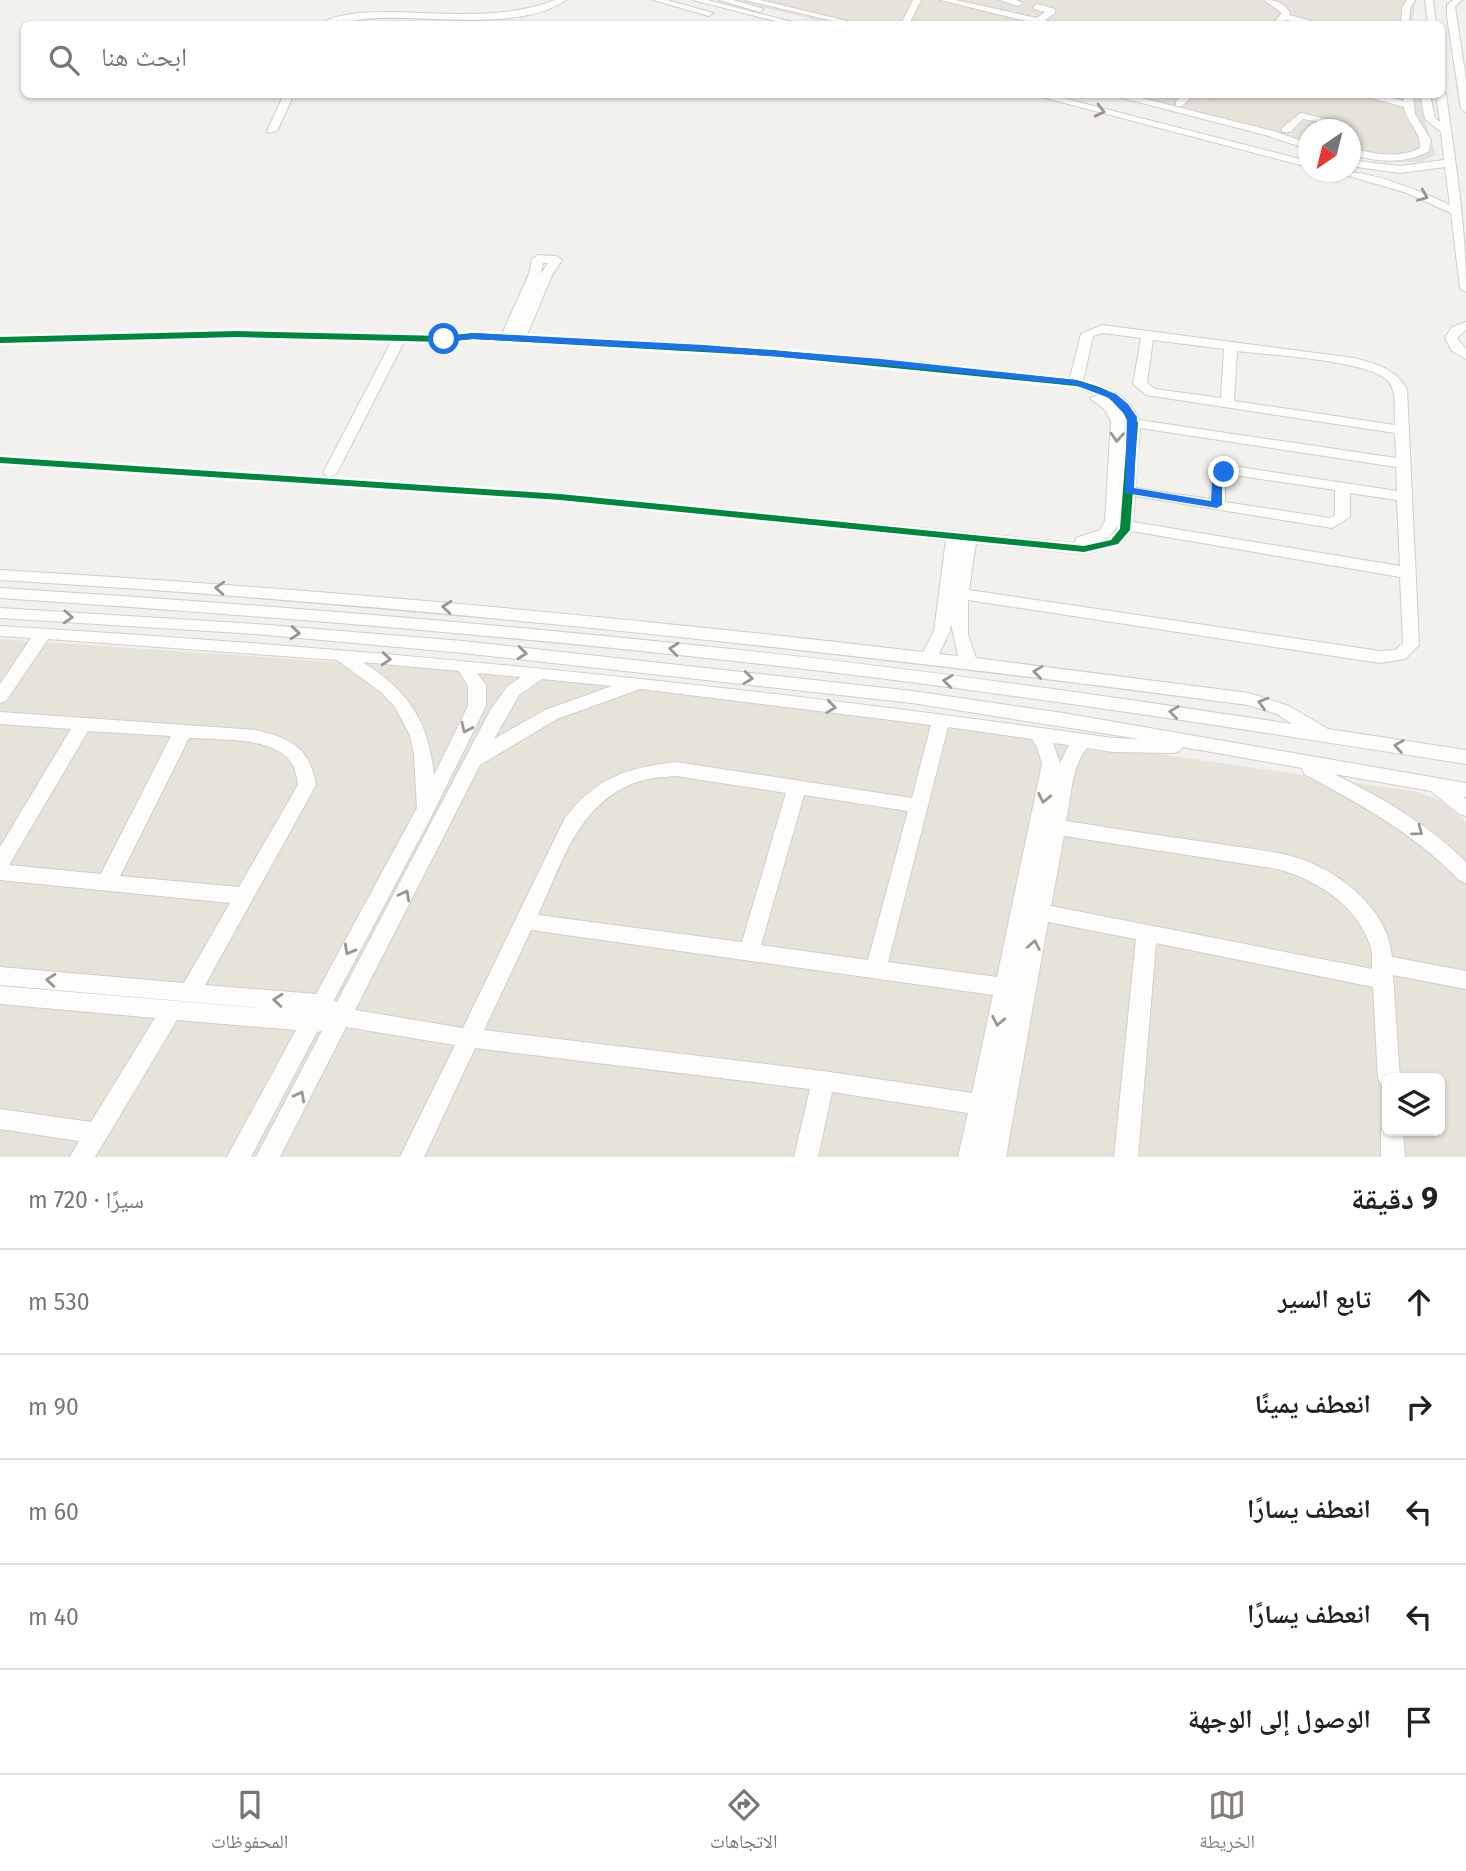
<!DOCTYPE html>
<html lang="ar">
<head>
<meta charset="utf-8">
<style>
  body { margin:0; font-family:"Fira Sans","Noto Naskh Arabic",sans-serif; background:#f2f2f2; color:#222; direction:rtl }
  .controls { position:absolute; right:21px; bottom:21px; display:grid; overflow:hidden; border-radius:10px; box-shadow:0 2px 5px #0004 }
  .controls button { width:63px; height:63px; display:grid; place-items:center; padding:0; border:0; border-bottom:2px solid #e0e0e0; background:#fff; color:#222; font:35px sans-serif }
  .compass { position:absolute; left:1298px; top:119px; width:63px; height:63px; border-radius:50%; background:#fff; box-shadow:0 2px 5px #0004; rotate:215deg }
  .stop { position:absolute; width:21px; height:21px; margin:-16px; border:5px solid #1a73e8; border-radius:50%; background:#fff }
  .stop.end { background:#1a73e8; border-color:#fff; box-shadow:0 2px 7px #0008 }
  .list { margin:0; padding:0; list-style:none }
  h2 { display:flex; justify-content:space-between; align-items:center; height:91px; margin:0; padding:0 28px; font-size:30px }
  h2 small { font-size:23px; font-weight:400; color:#767676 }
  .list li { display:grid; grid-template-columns:46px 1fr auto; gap:21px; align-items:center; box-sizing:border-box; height:105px; padding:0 28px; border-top:2px solid #e0e0e0 }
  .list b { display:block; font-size:26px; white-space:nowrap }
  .list em { font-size:23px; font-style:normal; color:#767676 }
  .icon { flex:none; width:38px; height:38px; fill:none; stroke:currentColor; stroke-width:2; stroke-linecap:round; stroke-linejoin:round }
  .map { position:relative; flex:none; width:1466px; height:1157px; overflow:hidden; direction:ltr }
  .search { position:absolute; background:#fff; box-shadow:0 2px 5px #0004; left:21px; right:21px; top:21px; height:77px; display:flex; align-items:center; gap:18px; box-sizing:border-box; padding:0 24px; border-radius:10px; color:#767676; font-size:26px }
  .sheet { height:616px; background:#fff }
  nav { display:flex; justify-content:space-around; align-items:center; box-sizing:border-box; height:98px; border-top:2px solid #e0e0e0; background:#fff; font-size:19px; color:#767676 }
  nav a { display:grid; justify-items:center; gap:4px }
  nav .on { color:#858077 }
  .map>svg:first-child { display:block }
  .residential { fill:#e6e3da; fill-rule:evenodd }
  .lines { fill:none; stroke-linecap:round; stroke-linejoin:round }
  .minor-casing { stroke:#d0cfca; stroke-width:2 }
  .minor { fill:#fdfdfc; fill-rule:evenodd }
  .cycleway-casing { stroke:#fff; stroke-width:5 }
  .cycleway { fill:#00873e; fill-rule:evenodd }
  .oneway { stroke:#9b9790 }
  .route { fill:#1a73e8 }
</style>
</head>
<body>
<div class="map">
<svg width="1466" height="1157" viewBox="0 0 1466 1157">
  <rect width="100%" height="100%" fill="#f2f1ed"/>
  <path class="residential" d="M731 0H1416L1412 24H834Z
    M1116 95H1419L1435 155 1422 162H1386L1367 158 1351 155 1350 130H1308V142Z
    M0 639 496 673 495 676 746 694 1419 792 1441 801 1466 822V1157H0ZM1387 1078H1440V1131H1387Z"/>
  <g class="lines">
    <g class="minor-casing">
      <path id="minor" d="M555 0H566C522 31 431 16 378 18 358 18 338 26 319 24 339 12 370 12 393 12 447 13 503 20 555 0Z
        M653 0H667L713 13 709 16Z
        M693 0H707L800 24H787Z
        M719 0H733L764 9 760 12Z
        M745 0H760L859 24H846Z
        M913 0H921L909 24H901Z
        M940 0H955L1037 18 1045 12 1034 9 1033 7 1037 4 1055 9V13L1045 20 1056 24H1038Z
        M1000 0H1016L1022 3 1018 6Z
        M1264 0C1276 0 1284 3 1290 13L1289 15 1323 24H1309L1285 20 1281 24H1273L1282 13Z
        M1407 0H1415L1410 8 1409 24H1401L1402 8Z
        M1425 0H1433L1436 24H1428Z
        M1453 0H1462L1455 6 1466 80V112L1461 109 1447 17V5Z
        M1442 91 1446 94C1455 160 1466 224 1466 292L1460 288 1451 213 1407 193 1335 172C1369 169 1418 190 1450 205L1445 167 1400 173 1350 166V160L1400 166 1444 160 1441 132 1425 119 1420 94H1430L1435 118 1440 122 1436 94H1442Z
        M284 94H294L277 131 268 133 267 131Z
        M1030 94H1047L1308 161V167Z
        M1107 94H1125L1273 131 1308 143V149L1265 135Z
        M1184 94H1194L1182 106H1176V102Z
        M1203 94H1217L1218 96 1213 99Z
        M1357 94H1376L1404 101 1403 94H1413L1415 114 1431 140 1429 151C1403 165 1377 162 1350 154V148C1374 154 1398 159 1420 148 1422 132 1406 122 1404 107Z
        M1301 113 1331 120 1326 123 1303 119 1290 132H1282V128Z
        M538 255 556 256 562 260 552 275 527 335 772 349 1070 378 1081 334 1102 325 1354 358C1377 364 1394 368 1407 389L1419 645 1405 659 1380 663 968 600V635L976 658 1249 693 1289 706 1328 729 1466 750V764C1232 727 997 691 761 664 508 635 254 615 0 598V588C222 602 443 619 664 642 874 663 1083 692 1292 724L1277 714 1248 705C833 650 418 605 0 580V570C309 588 616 616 923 652L934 631 946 540 560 501 0 464V456L560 493 1075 543 1076 538 1100 530 1105 521 1111 421 1105 410 1090 398 1099 395 1076 387 772 357 473 340 444 343 404 342 337 473 330 477 323 473 391 342 237 338 0 344V336L237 330 444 335 473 332 502 334 529 274 532 259ZM543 263H548L541 274ZM1103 333 1141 338 1133 384 1146 395 1395 433 1396 458 1139 420C1130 395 1106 386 1083 381L1093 336ZM1153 340 1224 349 1221 398 1155 389 1147 383ZM1237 351C1269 355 1371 360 1389 382 1397 392 1394 413 1395 425L1234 401ZM1116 405C1130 421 1125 439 1123 458L1125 421ZM1140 428 1396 467 1397 491 1233 466 1211 476 1210 499 1135 488ZM1234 475 1335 490V515L1330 518 1225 502V478ZM1350 493 1397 500 1400 566 1133 522 1135 496 1332 528 1350 517ZM1118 525C1116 537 1104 539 1094 542L1110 536ZM1132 531 1400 577 1403 643 1395 650 1380 651 969 590 976 543 1084 554 1119 545ZM951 624 958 656 939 654 950 631Z
        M1466 322V330L1457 338 1466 349V359L1452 351 1445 338 1452 327Z
        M0 608 256 624 463 641 912 691 1063 713 1466 783V797L1463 796 1466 799V816L1459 814 1431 791 1334 774C1382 798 1428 824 1466 862V883L1459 880C1414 833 1360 804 1304 774L1302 768 1183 747 1180 751 1174 753 1113 752 1087 748C1071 767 1071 798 1066 821 1117 829 1168 837 1219 844 1250 849 1285 851 1313 864 1350 880 1389 915 1392 957L1466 971V989L1393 975 1400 1078H1387V1087L1381 1085 1378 1078 1373 987 1156 943 1138 1157H1114L1136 939 1048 922 1006 1157H982L1013 999 982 1157H958L968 1113 832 1092 818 1157H794L810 1089 475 1048 424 1157H400L455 1045 346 1027 280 1157H256L322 1031 317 1032 251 1157H227L296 1030 177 1020 95 1157H70L79 1141 0 1129V1109L91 1122 155 1018 0 1004V986L306 1012 0 985V967L184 983 230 903 0 880V847L71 729 0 724V712L256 730C291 739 309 746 316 785L205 985 316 994 417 808 414 755 410 735 395 707 381 692 337 660 48 639 6 701 0 703V684L31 638 0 636V626C373 648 743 685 1113 738L1140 739 912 703 463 653 256 634 0 618ZM363 662 459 671 468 686V706L434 775C428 720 409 692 363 662ZM477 673 521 677 507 687 491 709 337 1002 334 1000 431 817 486 706V685ZM542 679 612 686 545 710 494 739 519 695ZM640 689 931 725 912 798 676 762C626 768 597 777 565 818L463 1028 355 1010 480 765 557 719ZM948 727 1032 739 1038 749 1042 764 997 977 888 962ZM88 731 171 736 101 874 9 865ZM189 738C216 740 277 736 292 764 296 770 297 778 298 785L239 887 120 876ZM1053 743 1069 745 1060 763ZM676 776 786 793 742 942 538 915C563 861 580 797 644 780 654 777 666 777 676 776ZM804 795 908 811 868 960 761 945ZM1064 836 1278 869C1316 880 1354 903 1369 942 1373 950 1372 961 1372 969L1051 906ZM531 930 993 995 972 1093 823 1071 484 1030Z
        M1387 1122V1131H1403L1405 1157H1381V1131Z"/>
    </g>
    <use href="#minor" class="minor"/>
    <g class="cycleway-casing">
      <path id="cycleway" d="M237 331 444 336 473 333 772 350 1076 380C1103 387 1127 395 1138 423L1130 530 1118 544 1084 552 560 500 0 463V457L560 494 1084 546 1111 540 1120 529 1128 423C1120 399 1099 391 1076 386L772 356 473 339 444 342 237 337 0 343V337Z"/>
    </g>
    <use href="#cycleway" class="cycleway"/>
  </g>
  <defs><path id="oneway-chevron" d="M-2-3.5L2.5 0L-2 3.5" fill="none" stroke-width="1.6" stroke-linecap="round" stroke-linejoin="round" transform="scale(1.75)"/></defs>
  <g class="oneway">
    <use href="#oneway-chevron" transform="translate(1100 111) rotate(14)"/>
    <use href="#oneway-chevron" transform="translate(1423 196) rotate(23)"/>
    <use href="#oneway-chevron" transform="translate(1117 437) rotate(93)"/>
    <use href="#oneway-chevron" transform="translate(220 588) rotate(-176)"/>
    <use href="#oneway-chevron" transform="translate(447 607) rotate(-175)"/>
    <use href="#oneway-chevron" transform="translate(68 617) rotate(3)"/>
    <use href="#oneway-chevron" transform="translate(295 633) rotate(5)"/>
    <use href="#oneway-chevron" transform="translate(674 649) rotate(-174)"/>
    <use href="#oneway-chevron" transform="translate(522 653) rotate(6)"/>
    <use href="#oneway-chevron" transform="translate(386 659) rotate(5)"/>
    <use href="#oneway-chevron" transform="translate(1038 672) rotate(-173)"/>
    <use href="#oneway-chevron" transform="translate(748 678) rotate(7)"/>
    <use href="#oneway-chevron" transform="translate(948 681) rotate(-173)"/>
    <use href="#oneway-chevron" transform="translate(1263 703) rotate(-164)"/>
    <use href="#oneway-chevron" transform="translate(831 707) rotate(7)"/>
    <use href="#oneway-chevron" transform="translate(1174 712) rotate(-172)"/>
    <use href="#oneway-chevron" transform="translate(466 728) rotate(115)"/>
    <use href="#oneway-chevron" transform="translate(1399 746) rotate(-171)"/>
    <use href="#oneway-chevron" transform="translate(1044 798) rotate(102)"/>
    <use href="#oneway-chevron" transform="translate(1418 831) rotate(37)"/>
    <use href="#oneway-chevron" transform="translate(405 895) rotate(-62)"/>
    <use href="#oneway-chevron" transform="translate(1034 945) rotate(-79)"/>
    <use href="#oneway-chevron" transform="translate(349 950) rotate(119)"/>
    <use href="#oneway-chevron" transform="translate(51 980) rotate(-175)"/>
    <use href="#oneway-chevron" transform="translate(278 1000) rotate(-175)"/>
    <use href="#oneway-chevron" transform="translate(998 1021) rotate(102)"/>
    <use href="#oneway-chevron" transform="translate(300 1096) rotate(-62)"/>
  </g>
  <path class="route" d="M473 333 704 345 881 359 1076 380 1116 394 1128 404 1137 417 1134 488 1211 501 1212 478 1220 469 1229 472 1222 479V505L1217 508 1125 493 1127 417 1109 398 1075 385 881 365 704 351 473 339 444 342 439 339Z"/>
</svg>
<div class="controls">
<button><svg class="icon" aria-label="layers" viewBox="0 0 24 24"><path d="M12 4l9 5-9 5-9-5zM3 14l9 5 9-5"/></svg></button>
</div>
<svg class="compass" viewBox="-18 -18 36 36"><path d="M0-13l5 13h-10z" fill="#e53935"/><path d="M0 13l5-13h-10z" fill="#767676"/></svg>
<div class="stop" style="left:444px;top:339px"></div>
<div class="stop end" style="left:1224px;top:472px"></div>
<div class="search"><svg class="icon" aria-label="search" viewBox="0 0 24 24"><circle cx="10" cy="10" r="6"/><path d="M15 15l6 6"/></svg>ابحث هنا</div>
</div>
<section class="sheet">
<h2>9 دقيقة<small>سيرًا · 720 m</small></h2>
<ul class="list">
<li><svg class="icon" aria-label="ahead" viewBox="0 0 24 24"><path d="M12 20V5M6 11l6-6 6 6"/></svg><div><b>تابع السير</b></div><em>530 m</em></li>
<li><svg class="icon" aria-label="right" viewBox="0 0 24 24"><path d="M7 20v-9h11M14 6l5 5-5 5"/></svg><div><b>انعطف يمينًا</b></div><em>90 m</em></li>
<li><svg class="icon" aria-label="left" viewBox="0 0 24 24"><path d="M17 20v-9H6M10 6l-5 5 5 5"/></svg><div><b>انعطف يسارًا</b></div><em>60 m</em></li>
<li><svg class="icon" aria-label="left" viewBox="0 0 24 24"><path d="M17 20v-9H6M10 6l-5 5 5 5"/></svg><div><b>انعطف يسارًا</b></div><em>40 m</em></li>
<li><svg class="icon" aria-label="arrive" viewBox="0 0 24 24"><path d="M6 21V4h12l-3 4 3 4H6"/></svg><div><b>الوصول إلى الوجهة</b></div></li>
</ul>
</section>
<nav>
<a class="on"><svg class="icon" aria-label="map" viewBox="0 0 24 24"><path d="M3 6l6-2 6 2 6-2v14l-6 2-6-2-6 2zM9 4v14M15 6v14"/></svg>الخريطة</a>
<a><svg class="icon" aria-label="directions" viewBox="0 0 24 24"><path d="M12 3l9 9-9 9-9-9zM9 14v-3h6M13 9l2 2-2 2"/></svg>الاتجاهات</a>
<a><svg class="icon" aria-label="saved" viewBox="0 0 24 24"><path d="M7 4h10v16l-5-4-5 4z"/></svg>المحفوظات</a>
</nav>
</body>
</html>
